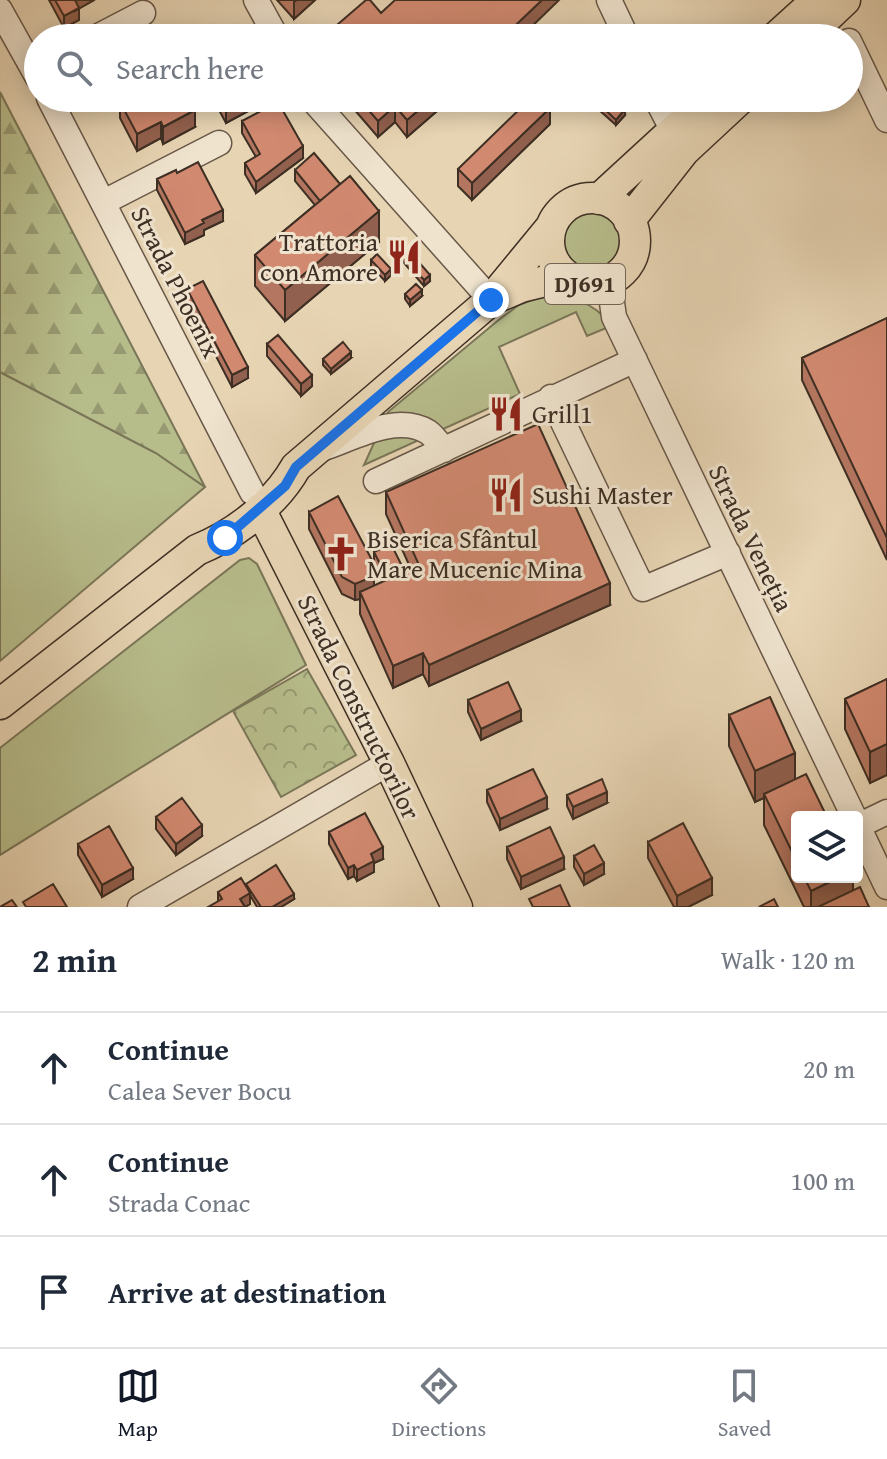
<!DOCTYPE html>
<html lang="en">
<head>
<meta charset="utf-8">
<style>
  body { margin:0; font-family:"Gentium Book Plus",serif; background:#f6f6f7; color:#1f2937 }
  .controls { position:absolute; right:24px; bottom:24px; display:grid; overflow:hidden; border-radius:8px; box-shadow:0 4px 20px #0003 }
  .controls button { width:72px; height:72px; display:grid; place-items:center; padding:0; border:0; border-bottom:2px solid #e0e1e3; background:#fff; color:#1f2937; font:40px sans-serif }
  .stop { position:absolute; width:24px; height:24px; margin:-18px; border:6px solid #1a73e8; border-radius:50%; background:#fff }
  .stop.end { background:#1a73e8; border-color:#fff; box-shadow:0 2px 8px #0008 }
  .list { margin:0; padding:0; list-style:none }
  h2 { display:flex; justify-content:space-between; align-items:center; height:104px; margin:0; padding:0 32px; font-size:34px }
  h2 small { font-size:26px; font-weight:400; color:#747a83 }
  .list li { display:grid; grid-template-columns:52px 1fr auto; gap:24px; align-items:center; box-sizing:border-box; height:112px; padding:0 32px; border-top:2px solid #e0e1e3 }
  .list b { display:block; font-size:30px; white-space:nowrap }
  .list p { margin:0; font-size:26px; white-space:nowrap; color:#747a83 }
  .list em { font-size:26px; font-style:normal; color:#747a83 }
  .icon { flex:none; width:44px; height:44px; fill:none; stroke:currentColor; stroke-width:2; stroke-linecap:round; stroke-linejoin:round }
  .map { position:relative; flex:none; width:887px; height:907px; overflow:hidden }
  .search { position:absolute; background:#fff; box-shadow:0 4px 20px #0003; left:24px; right:24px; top:24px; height:88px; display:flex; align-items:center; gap:20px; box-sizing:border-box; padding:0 28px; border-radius:44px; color:#747a83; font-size:30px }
  .sheet { height:440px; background:#fff }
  nav { display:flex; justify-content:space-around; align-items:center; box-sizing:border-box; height:112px; border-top:2px solid #e0e1e3; background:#fff; font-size:22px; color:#747a83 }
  nav a { display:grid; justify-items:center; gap:4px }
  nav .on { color:#111827 }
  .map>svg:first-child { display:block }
  .grass { fill:#b7bc8b; stroke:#7a7658; stroke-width:2 }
  .forest { fill:url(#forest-firs); stroke:#7a7658; stroke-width:2 }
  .park { fill:url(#park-crowns); stroke:#7a7658; stroke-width:2 }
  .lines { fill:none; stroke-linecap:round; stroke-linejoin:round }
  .minor-casing { stroke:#685848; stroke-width:27 }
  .major-casing { stroke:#3e2f24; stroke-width:33 }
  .minor { stroke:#efe3ce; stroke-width:24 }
  .major { stroke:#e7d4b3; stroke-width:30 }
  .wall { fill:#b47660; stroke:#3e2f24; stroke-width:2 }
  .shaded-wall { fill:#92604e; stroke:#3e2f24; stroke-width:2 }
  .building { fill:#d18970; stroke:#3e2f24; stroke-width:2 }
  .route { stroke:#1a73e8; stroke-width:10 }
  .labels { text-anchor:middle; stroke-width:6; stroke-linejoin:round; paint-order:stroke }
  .shield { fill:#efe3ce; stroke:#736557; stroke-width:2 }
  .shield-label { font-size:24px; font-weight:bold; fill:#3e2f24 }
  .poi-label { font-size:26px; fill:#3e2f24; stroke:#efe3ce; text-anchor:start }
  .street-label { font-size:26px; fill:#3e2f24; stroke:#efe3ce }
</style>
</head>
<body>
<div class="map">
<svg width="887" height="907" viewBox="0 0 887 907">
  <defs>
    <pattern id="forest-firs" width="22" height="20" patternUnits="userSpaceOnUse" patternTransform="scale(2)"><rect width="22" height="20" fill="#b7bc8b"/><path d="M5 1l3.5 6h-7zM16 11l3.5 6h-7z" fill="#969971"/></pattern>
    <pattern id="park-crowns" width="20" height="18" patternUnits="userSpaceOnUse" patternTransform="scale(2)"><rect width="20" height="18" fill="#b7bc8b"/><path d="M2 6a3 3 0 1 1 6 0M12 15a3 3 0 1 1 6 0" fill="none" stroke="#969971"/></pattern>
  </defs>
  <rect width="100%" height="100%" fill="#e7d4b3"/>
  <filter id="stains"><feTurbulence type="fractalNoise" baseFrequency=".0025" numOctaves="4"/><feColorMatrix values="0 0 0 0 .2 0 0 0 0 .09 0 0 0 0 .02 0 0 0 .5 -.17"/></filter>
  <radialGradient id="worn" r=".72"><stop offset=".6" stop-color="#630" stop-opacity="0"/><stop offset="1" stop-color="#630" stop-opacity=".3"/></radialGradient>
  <path class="grass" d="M561 240a31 31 0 1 1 62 0a31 31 0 1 1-62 0Z
    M540 297C570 297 593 299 611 326L587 336 576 312 499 347 520 394 364 465 388 412 501 318 519 305Z
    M0 372 156 453 205 487 0 661Z
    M249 558 257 564 306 665 0 855V748L240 560Z"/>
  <path class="forest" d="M0 92 205 487 156 453 0 372Z"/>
  <path class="park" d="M307 669 356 755 281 797 233 711Z"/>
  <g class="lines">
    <g class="minor-casing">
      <path id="minor" d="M256 0 277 38
        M609 0 627 38
        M0 10 38 78
        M95 38 143 13
        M849 41 887 120
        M49 98 252 492
        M311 98 491 300
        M656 98 673 131
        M104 202 219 143
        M609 281 614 317 854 817
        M551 397 643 589 728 553
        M324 448C354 438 397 413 428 432 434 436 440 445 444 450
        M376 481 635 360
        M857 824 887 887
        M858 826 887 812
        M140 907 389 763"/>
    </g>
    <g class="major-casing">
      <path id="major" d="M806 37 845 0
        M775 38 817 0
        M549 241a43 43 0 1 1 86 0a43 43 0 1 1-86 0Z
        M599 199 709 98
        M629 221 684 151 741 98
        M493 299 521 287 566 276
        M260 509 389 763 457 907
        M0 704 197 550C236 534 275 504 296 467L491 300 551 227"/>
    </g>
    <use href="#minor" class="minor"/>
    <use href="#major" class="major"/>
  </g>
  <path class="wall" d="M49 0H94L79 8V20L64 28Z
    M277 0H315L294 19Z
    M267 98V101L226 123 219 110V99Z
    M346 98H452L407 137 395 122 378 137 346 100Z
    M120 102 195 127 163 144 161 138 137 151 120 118Z
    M598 103 625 115 616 125 598 109Z
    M242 121 303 158 256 193 245 174V163L256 157 242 133Z
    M550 124 472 200 458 186V169Z
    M295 170 379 242 285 321 255 286V255L315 205 295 181Z
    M177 173 223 221 204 230V235L185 244 157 190V179Z
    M392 243 430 281 424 286 392 249Z
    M371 260 391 275 385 281 371 266Z
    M187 289 248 378 232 387 187 300Z
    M405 294 422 296 410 306 405 299Z
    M887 318V560L802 380V358Z
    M267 344 312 386 301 396 267 356Z
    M351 358 331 374 323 365V359Z
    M386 492 610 605 429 686 423 674 393 688 360 614V599L355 600 342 594 309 529V512L374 586 383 582 374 563V552L405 572 411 569 386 514Z
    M887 679V775L870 783 845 729V699Z
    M468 700 521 721 481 740 468 712Z
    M729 715 795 779 797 817V877H853V890L869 907H804L764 825V798L755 802 729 746Z
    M487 790 547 809 500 830 487 802Z
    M567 795 607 803 573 819 567 806Z
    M156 817 202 836 176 855 156 829Z
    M329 832 383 859 374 863V872L357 881 354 876 348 879 329 844Z
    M648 842 712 895 688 907H674L648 858Z
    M78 844 133 879 102 897 78 855Z
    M507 847 564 869 521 889 507 859Z
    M574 856 604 874 584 885 574 867Z
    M246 884 294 899 281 907H257L250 895V904L245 907 218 901V892L246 887Z"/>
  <path class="shaded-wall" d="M75 0H94L75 11Z
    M297 0H315L294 19V2Z
    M542 0H559L520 38H502Z
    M79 8V20L64 28V16Z
    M251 98H267V101L226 123V112Z
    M433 98H452L407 137V120Z
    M395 106V122L378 137V121Z
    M550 108V124L472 200V183Z
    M625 109V115L616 125V120Z
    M195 110V127L163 144V127Z
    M161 122V138L137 151V134Z
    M303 146V158L256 193V182Z
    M223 210V221L204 230V235L185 244V233L202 220Z
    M379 211V242L285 321V290Z
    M391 269V275L385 281V275Z
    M430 275V281L424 286V280Z
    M422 290V296L410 306V300Z
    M351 352V358L331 374V369Z
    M248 367V378L232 387V375Z
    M312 375V386L301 396V384Z
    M374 571V587L360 592V599L355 600V584Z
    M610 583V605L429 686V665Z
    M423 653V674L393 688V666Z
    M521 710V721L481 740V729Z
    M887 744V775L870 783V752Z
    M795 753V783L764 794V798L755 802V771Z
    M607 792V803L573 819V807Z
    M547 797V809L500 830V819Z
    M202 825V836L176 855V844Z
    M383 847V859L374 863V872L357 881V870L371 854Z
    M564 857V869L521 889V877Z
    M604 863V874L584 885V874Z
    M354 865V876L348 879V868Z
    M133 868V879L102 897V885Z
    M840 877H853V901L841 907H811V891Z
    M712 878V895L688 907H677V896Z
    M250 893V904L245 907 240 899Z
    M294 894V899L281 907H272Z"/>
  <path class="building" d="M55 0H75L79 8 64 16Z
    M366 0H370L381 13 395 0H542L502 38H324L323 37Z
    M140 35 142 38H123L126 37Z
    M127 98H188L195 110 163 127 161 122 137 134 120 102Z
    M220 98H251L226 112 219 99Z
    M358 98H433L407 120 395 106 378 121Z
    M531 98H541L550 108 472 183 458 169Z
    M602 98H613L625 109 616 120 598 103Z
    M278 102 303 146 256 182 245 163 260 154 242 121Z
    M314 153 340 184 320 201 295 170Z
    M198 162 223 210 202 220 204 223 185 233 157 179 176 170 177 173Z
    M350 176 379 211 285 290 255 255Z
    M398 238 430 275 424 280 392 243Z
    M377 254 391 269 385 275 371 260Z
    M203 281 248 367 232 375 187 289Z
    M416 284 422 290 410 300 405 294Z
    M887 318V538L802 358Z
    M278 335 312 375 301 384 267 344Z
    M343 342 351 352 331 369 323 359Z
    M538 424 610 583 429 665 423 653 393 666 360 592 419 565 386 492Z
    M338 496 373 562 374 571 370 578 355 584 342 577 309 512Z
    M391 544 405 572 388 580 374 552Z
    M887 679V744L870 752 845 699Z
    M508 682 521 710 481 729 468 700Z
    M770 697 795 753 755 771 729 715Z
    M533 769 547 797 500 819 487 790Z
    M806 774 827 817H797V862L764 794Z
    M602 779 607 792 573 807 567 795Z
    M182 798 202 825 176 844 156 817Z
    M365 813 383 847 371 854 374 861 357 870 354 865 348 868 329 832Z
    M683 823 712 878 677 896 648 842Z
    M109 826 133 868 102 885 78 844Z
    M550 827 564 857 521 877 507 847Z
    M594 845 604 863 584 874 574 856Z
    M276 865 294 894 272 907H261L246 884Z
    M804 877H840L811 891Z
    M241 878 250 893 240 899 245 907H208L222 899 218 892Z
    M53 884 67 907H26L23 902Z
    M560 885 570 907H533L529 899Z
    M860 887 869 907H818Z
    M774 899 778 907H759Z
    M12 900 17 907H0Z"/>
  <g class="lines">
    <path class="route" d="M225 538 285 486 296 467 491 300"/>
  </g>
  <defs>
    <g id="restaurant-bare" transform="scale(2.76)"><path d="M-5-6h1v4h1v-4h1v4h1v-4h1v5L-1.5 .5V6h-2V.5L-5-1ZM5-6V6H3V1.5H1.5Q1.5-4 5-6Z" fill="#8f2418" stroke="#efe3ce" stroke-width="2.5" paint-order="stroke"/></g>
    <g id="church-bare" transform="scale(2.76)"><path d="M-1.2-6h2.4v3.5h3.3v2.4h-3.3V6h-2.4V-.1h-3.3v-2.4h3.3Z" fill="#8f2418" stroke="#efe3ce" stroke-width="2.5" paint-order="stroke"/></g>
  </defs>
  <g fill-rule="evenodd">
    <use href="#restaurant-bare" x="404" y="257"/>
    <use href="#restaurant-bare" x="506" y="414"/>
    <use href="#restaurant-bare" x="506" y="495"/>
    <use href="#church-bare" x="341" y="554"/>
  </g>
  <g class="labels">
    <rect class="shield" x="545" y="264" width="80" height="40" rx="6"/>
    <g class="shield-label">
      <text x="585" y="292">DJ691</text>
    </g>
    <g class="poi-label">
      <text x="378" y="251" text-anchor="end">Trattoria<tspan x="378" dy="30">con Amore</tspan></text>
      <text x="532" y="423">Grill1</text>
      <text x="532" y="504">Sushi Master</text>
      <text x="367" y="548">Biserica Sfântul<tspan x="367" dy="30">Mare Mucenic Mina</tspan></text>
    </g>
    <g class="street-label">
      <text transform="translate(176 282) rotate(63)" y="9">Strada Phoenix</text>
      <text transform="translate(751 538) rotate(64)" y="9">Strada Veneția</text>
      <text transform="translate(359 707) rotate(64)" y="9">Strada Constructorilor</text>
    </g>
  </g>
  <rect width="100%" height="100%" filter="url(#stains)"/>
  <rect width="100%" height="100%" fill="url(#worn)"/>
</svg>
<div class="controls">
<button><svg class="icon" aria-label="layers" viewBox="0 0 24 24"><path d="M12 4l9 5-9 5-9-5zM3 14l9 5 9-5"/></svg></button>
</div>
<div class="stop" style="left:225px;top:538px"></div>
<div class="stop end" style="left:491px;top:300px"></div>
<div class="search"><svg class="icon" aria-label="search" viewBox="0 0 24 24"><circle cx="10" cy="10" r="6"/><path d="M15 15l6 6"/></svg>Search here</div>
</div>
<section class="sheet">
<h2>2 min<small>Walk · 120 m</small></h2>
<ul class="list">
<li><svg class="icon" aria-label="ahead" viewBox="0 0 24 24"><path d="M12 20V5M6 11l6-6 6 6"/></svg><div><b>Continue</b><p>Calea Sever Bocu</p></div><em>20 m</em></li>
<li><svg class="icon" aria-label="ahead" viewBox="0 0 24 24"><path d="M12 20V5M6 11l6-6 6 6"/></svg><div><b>Continue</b><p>Strada Conac</p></div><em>100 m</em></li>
<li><svg class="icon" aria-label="arrive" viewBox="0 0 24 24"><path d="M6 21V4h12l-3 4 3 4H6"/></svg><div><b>Arrive at destination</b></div></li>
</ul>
</section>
<nav>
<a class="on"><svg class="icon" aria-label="map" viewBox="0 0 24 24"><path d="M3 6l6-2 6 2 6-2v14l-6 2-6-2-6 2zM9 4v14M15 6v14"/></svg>Map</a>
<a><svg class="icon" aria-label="directions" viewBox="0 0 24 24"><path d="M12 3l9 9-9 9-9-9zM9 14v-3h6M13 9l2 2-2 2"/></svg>Directions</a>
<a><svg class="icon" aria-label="saved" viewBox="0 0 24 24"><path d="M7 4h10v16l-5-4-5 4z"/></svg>Saved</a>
</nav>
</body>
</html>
